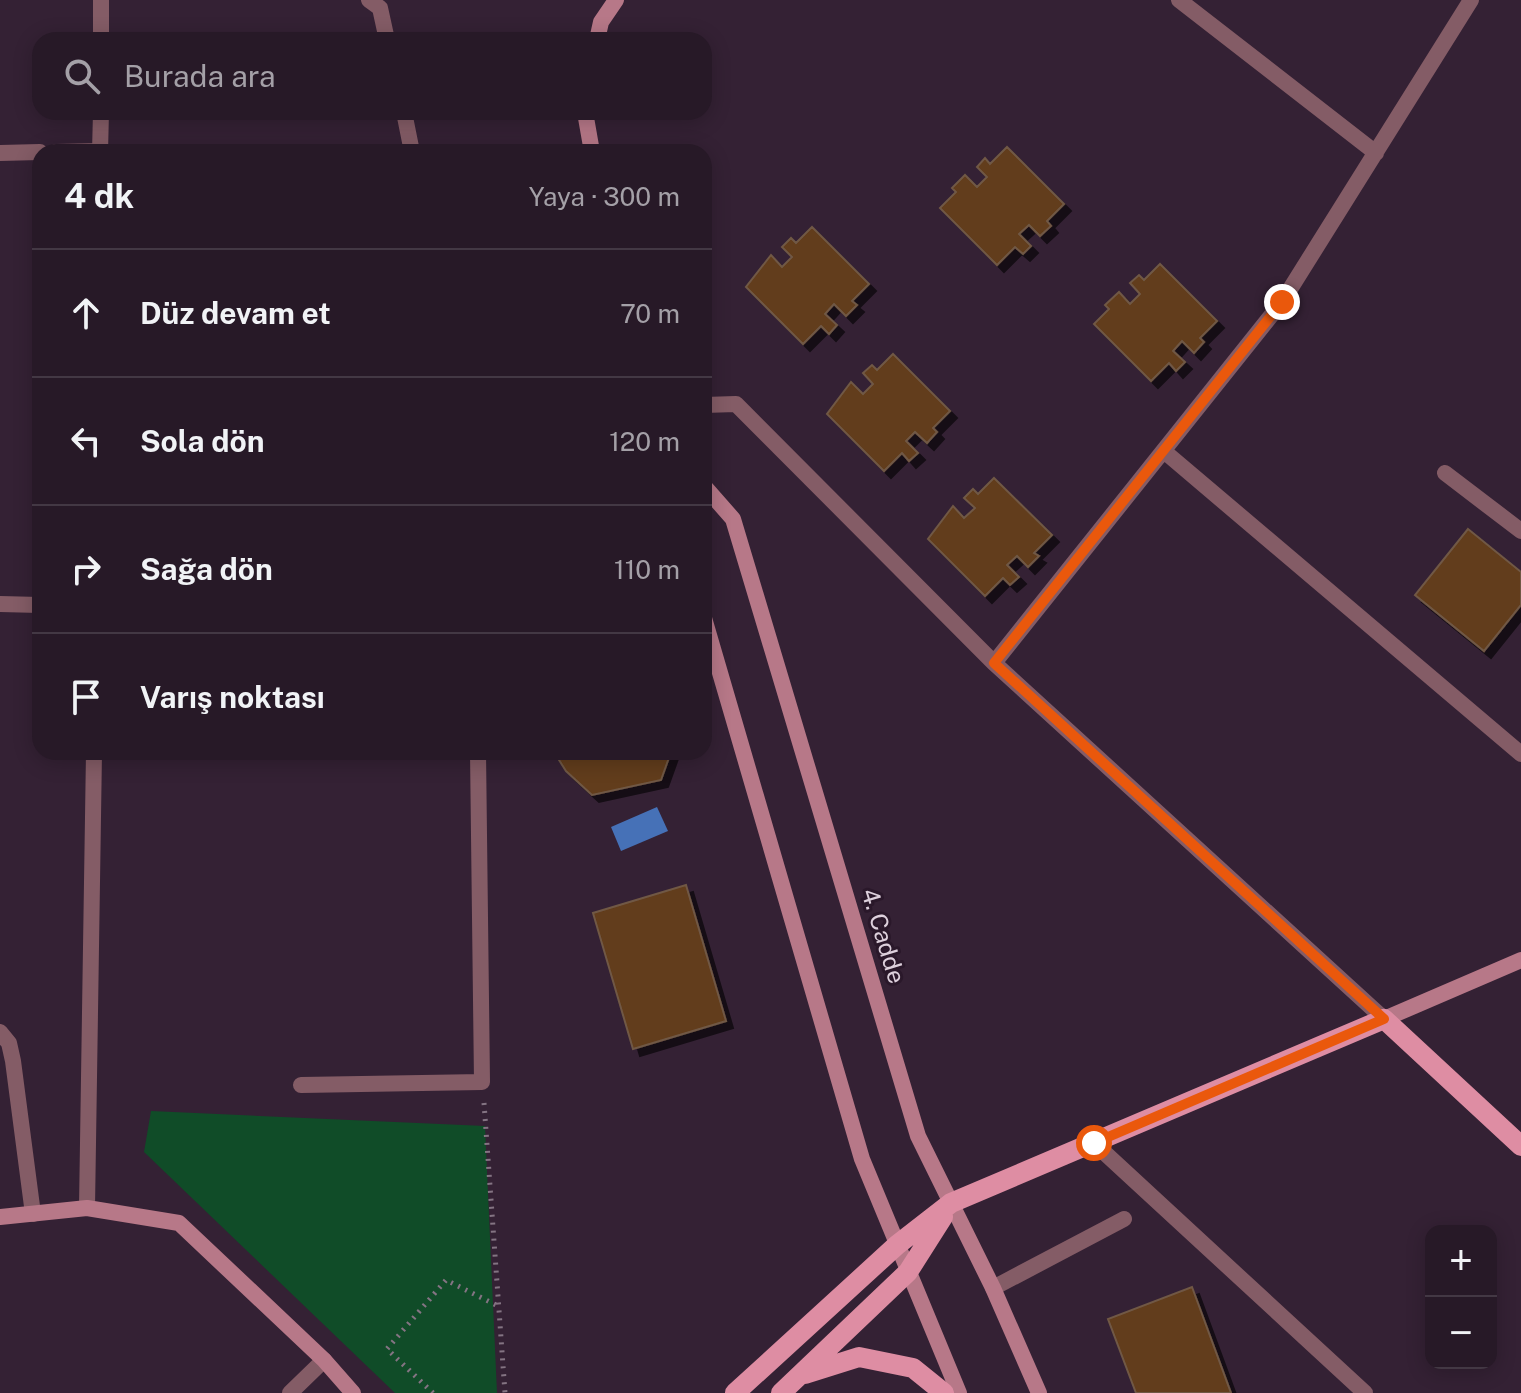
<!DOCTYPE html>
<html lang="tr">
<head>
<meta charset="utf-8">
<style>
  body { margin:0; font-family:"Public Sans",sans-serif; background:#332633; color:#f1f3f6 }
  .controls { position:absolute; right:24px; bottom:24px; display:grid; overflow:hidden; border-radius:16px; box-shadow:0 4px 20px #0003 }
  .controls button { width:72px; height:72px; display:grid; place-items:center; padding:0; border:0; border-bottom:2px solid #433844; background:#271927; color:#f1f3f6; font:40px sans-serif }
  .stop { position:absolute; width:24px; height:24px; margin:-18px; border:6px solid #ea580c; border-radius:50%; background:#fff }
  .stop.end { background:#ea580c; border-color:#fff; box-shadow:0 2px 8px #0008 }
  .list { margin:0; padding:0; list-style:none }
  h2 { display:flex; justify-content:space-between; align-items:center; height:104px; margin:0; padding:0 32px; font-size:34px }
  h2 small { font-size:26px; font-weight:400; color:#a4a0a7 }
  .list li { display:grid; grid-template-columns:52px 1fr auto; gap:24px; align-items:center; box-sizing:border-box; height:128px; padding:0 32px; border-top:2px solid #433844 }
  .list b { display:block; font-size:30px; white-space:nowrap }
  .list em { font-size:26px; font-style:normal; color:#a4a0a7 }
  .icon { flex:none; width:44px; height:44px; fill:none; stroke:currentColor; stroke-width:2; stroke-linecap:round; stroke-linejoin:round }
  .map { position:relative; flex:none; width:1521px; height:1393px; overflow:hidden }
  .search { position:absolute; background:#271927; box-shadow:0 4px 20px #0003; left:32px; top:32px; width:680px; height:88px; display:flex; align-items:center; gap:20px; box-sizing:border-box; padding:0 28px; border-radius:24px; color:#a4a0a7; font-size:30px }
  .panel { position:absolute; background:#271927; box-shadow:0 4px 20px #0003; left:32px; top:144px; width:680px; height:616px; border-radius:24px }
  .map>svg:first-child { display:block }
  .green { fill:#104c28 }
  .water { fill:#4671b7 }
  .building { fill:#623c1a; stroke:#705845; stroke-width:2; filter:url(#shadow) }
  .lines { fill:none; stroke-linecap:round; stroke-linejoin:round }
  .path { stroke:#847483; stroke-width:5; stroke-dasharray:2 6; stroke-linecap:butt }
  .lane { stroke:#845c66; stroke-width:16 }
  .street { stroke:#845c66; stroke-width:16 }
  .secondary { stroke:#b77888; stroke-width:16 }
  .primary { stroke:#de8da3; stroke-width:20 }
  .route { stroke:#ea580c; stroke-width:10 }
  .labels { text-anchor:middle; stroke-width:6; stroke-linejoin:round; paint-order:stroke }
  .street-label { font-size:24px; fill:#ddd0dc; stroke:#2a182a }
</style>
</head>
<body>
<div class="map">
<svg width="1521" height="1393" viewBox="0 0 1521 1393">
  <defs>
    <filter id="shadow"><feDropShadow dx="7" dy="7" stdDeviation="0" flood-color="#0009"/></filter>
  </defs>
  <rect width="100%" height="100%" fill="#342134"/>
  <path class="green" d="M151 1111 485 1126 497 1393H395L144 1152Z"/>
  <path class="water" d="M657 807 668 831 621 851 611 827Z"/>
  <path class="building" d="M1007 147 1064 204 1047 221 1051 226 1040 236 1029 225 1019 234 1031 246 1023 254 1015 247 997 265 940 208 956 192 952 188 965 175 977 187 987 177 977 167 985 158 990 164Z
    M812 227 869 284 852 301 857 305 846 316 834 304 825 314 837 325 829 334 821 326 803 344 746 287 771 255 782 267 792 257 782 247 791 238 796 243Z
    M1160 264 1217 321 1200 338 1204 342 1194 353 1182 341 1173 351 1185 362 1176 371 1169 363 1151 381 1094 324 1109 309 1105 305 1119 292 1130 304 1140 294 1130 283 1139 275 1144 280Z
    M893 354 950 411 933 428 937 432 927 443 915 432 906 441 918 453 909 461 902 453 884 471 827 414 851 382 863 394 873 384 863 373 872 365 877 370Z
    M994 478 1052 535 1034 553 1039 556 1028 567 1017 556 1007 565 1019 577 1010 585 1003 578 985 596 928 539 953 506 964 518 975 508 964 498 973 489 978 494Z
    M1468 529 1521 572V605L1484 651 1415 595Z
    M554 752H671L661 780 592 795 566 771Z
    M686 885 726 1021 633 1049 593 913Z
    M1192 1287 1231 1393H1136L1108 1319Z"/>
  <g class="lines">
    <path class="path" d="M484 1103 505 1393
      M433 1393 387 1349 446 1280 498 1306"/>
    <path class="lane" d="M56 152 100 151
      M0 153 40 152
      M1445 473 1521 531
      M993 1288 1124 1219"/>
    <path class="street" d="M369 0 380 8 387 40
      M1179 0 1376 153
      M101 40V0
      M404 112 412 152
      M100 152 101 112
      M704 405 736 404 994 663 1384 1019
      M1165 452 1521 754
      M0 604 40 605
      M994 663 1282 302 1471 0
      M0 1032 9 1043 13 1061 33 1214
      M301 1085 482 1082 478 752
      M1094 1143 1365 1393
      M87 1208 94 752
      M290 1393 324 1360"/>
    <path class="secondary" d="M597 40 601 22 616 0
      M585 112 592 152
      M704 486 733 519 918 1136 993 1288 1039 1393
      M704 618 862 1159 959 1393
      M1384 1019 1521 960
      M0 1217 87 1208 179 1223 324 1360 353 1393"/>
    <path class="primary" d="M805 1374 859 1357 913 1368 944 1393
      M735 1393 897 1245 951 1203 1384 1019 1521 1146
      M781 1393 908 1272 943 1217"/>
  </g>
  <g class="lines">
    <path class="route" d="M1094 1143 1384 1019 994 663 1282 302"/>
  </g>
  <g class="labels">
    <g class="street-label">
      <text transform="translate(883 936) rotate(73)" y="8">4. Cadde</text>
    </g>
  </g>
</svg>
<div class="controls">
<button>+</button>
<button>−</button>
</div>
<div class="stop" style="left:1094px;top:1143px"></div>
<div class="stop end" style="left:1282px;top:302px"></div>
<div class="search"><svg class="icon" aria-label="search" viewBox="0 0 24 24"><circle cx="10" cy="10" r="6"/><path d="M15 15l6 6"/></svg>Burada ara</div>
<section class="panel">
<h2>4 dk<small>Yaya · 300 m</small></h2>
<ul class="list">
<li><svg class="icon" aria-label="ahead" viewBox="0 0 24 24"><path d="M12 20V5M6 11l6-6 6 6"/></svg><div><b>Düz devam et</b></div><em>70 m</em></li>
<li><svg class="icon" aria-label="left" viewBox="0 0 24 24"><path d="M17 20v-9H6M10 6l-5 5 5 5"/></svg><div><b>Sola dön</b></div><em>120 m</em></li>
<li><svg class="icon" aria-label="right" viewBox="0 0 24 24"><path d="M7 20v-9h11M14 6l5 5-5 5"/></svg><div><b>Sağa dön</b></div><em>110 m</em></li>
<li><svg class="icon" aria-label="arrive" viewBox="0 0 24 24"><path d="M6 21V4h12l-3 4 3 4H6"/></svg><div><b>Varış noktası</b></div></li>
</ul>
</section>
</div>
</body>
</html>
